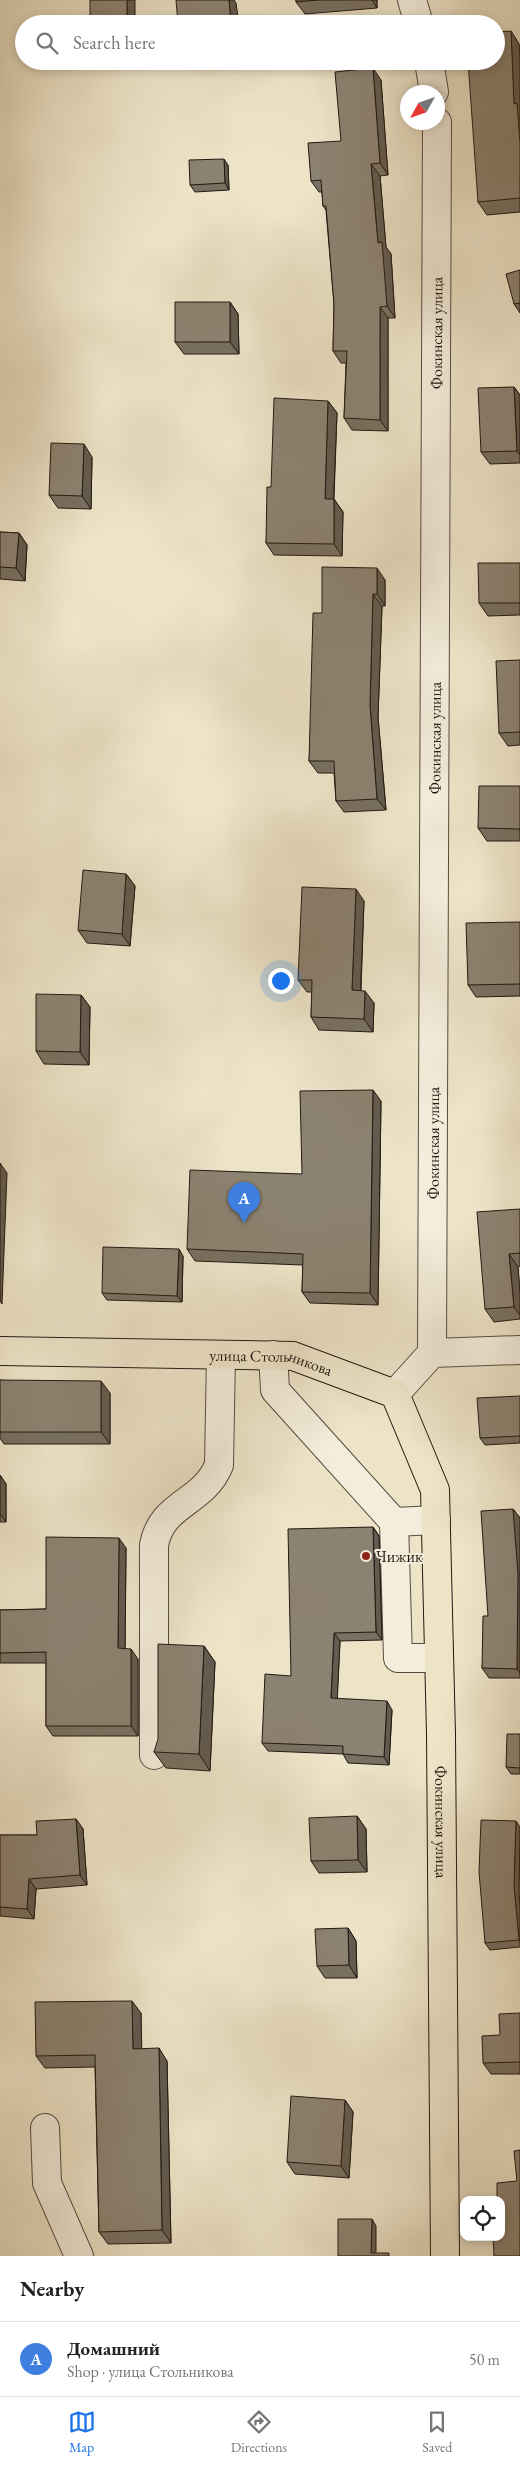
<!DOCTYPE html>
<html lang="en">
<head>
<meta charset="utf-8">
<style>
  body { margin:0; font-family:"EB Garamond",serif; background:#f2f2f2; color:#222 }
  .controls { position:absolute; right:15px; bottom:15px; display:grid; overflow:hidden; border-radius:10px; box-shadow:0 2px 8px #0003 }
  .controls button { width:45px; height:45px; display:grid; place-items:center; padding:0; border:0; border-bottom:1px solid #e0e0e0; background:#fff; color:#222; font:25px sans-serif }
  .compass { position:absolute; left:400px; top:85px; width:45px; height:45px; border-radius:50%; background:#fff; box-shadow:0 2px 8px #0003; rotate:230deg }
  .you { position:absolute; left:280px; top:980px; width:18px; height:18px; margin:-12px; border:4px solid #fff; border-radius:50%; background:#1a73e8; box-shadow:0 0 0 8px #1a73e833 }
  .badge { display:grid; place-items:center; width:32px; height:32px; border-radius:50%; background:#1a73e8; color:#fff; font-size:16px; font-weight:700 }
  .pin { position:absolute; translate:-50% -41px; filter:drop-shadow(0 1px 2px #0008) }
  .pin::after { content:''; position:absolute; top:26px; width:18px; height:15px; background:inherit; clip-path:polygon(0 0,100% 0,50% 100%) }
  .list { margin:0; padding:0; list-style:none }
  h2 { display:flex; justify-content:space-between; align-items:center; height:65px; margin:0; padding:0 20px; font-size:21px }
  h2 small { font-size:16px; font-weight:400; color:#767676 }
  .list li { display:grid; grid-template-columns:32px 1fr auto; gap:15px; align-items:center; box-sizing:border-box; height:75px; padding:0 20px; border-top:1px solid #e0e0e0 }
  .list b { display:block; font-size:19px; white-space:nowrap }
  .list p { margin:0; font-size:16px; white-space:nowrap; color:#767676 }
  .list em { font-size:16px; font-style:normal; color:#767676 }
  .icon { flex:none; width:28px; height:28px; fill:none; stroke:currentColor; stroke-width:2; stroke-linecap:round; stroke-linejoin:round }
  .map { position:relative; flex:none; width:520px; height:2256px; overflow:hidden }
  .search { position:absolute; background:#fff; box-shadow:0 2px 8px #0003; left:15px; right:15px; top:15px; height:55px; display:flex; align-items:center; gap:12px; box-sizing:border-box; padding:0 18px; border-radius:28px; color:#767676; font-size:19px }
  .sheet { height:140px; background:#fff }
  nav { display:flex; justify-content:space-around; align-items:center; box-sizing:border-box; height:70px; border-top:1px solid #e0e0e0; background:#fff; font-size:14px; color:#767676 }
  nav a { display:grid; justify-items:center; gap:2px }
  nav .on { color:#1a73e8 }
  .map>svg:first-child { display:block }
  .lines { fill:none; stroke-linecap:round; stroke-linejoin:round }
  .minor-casing { stroke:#564b40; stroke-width:30 }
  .major-casing { stroke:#231812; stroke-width:30 }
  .minor { stroke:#f3eddb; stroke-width:28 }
  .major { stroke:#ede4c8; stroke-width:28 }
  .wall { fill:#787061; stroke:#231812 }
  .shaded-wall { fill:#625b4f; stroke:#231812 }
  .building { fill:#8c8271; stroke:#231812 }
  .poi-dot { fill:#8f2418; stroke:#f3eddb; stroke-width:2 }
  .labels { text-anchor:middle; stroke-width:4; stroke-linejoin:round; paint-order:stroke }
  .street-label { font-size:16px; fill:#231812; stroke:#f3eddb }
  .poi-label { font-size:16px; fill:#231812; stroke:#f3eddb; text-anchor:start }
</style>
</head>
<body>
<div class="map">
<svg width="520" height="2256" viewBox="0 0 520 2256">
  <rect width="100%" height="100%" fill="#ede4c8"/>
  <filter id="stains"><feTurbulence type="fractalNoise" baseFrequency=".004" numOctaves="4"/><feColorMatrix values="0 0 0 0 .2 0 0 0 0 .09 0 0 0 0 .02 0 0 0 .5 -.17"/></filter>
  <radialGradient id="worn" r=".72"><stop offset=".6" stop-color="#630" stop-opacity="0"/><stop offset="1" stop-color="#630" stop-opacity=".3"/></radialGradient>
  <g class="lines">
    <g class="minor-casing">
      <g id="minor">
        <path d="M412 0 419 24"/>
        <path d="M429 61 434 92"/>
        <path id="s1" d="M432 1353 437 122"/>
        <path d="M273 1355 275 1390 394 1522 398 1658H439"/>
        <path d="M395 1394 432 1353 520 1350"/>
        <path d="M394 1522 436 1520"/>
        <path d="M154 1755V1545C162 1502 203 1504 219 1465L221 1355"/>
        <path d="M45 2128 47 2183 79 2256"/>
      </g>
    </g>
    <g class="major-casing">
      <g id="major">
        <path id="s2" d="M0 1351 293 1356 395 1394 435 1490 441 1734 445 2256"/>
      </g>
    </g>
    <use href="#minor" class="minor"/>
    <use href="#major" class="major"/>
  </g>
  <path class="wall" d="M296 0H377V8L305 14 296 2Z
    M511 31 519 44 520 59V212L487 215 478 202Z
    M381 80 388 175 380 176 386 247 391 254 395 318H388V431L352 430 344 418 346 363H341L333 351 334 304 326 210 323 206 322 192H319L311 181 341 141Z
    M228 165 229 190 195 192 190 185Z
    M520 270V313L514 304Z
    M230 302 238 314 239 354H184L175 342Z
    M514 387 520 395V463L490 464 481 452Z
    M328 401 337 413 334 499 343 512 342 556 274 555 266 543 271 487Z
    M92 457 91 509 58 508 49 495Z
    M0 532 19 533 27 545 25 581 0 579Z
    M520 563V615L488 616 479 603Z
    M385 580V606H382L378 717 386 810 344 812 336 801 334 773H318L309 761 322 613Z
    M520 660V745L508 746 499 733Z
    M520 786V841H487L478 828Z
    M126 874 135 886 130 946 87 943 78 930Z
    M364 901 361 991 374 1003 373 1032 319 1030 311 1017 312 992H307L298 980Z
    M520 922V996L476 997 468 985Z
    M81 995 90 1007 89 1065 44 1064 36 1051Z
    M381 1101 378 1305 310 1303 302 1292 303 1265 195 1261 187 1249 302 1174Z
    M520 1209V1266L518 1267 520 1293V1319L494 1322 485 1309Z
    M183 1256 182 1302 107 1300 102 1293Z
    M0 1380 110 1393V1444H4L0 1438Z
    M520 1396V1443L485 1445 480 1438Z
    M0 1475 6 1484V1522H0Z
    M513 1509 520 1518V1678H489L482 1668 488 1616Z
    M373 1527 379 1536 382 1640 340 1641 337 1699 392 1710 389 1765 348 1763 343 1754 268 1751 262 1743 291 1676Z
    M126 1548 125 1649 138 1659V1736H53L46 1726V1663H0V1610L46 1609Z
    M204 1646 215 1662 210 1771 166 1768 154 1752Z
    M520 1734V1774H511L506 1767Z
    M357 1816 366 1829 367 1872 319 1873 311 1861Z
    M76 1819 83 1829 87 1885 36 1889 34 1919 0 1916V1835H37Z
    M520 1827 519 1893 520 1905V1947L490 1950 485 1943Z
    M348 1928 356 1941 357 1978H325L317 1966Z
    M141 2013V2049L167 2061 171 2243 108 2244 99 2232 95 2067 45 2068 36 2056Z
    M520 2013V2074H491L483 2063 500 2035Z
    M345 2100 353 2112 349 2178 295 2174 287 2162Z"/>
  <path class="shaded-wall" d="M127 0H135V24H127Z
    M229 0H234L236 3 239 24H231Z
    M372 0H377V8Z
    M511 31 519 44 520 59V142L514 104Z
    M373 68 381 80 388 175 380 163Z
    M224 159 228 165 229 190 225 183Z
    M371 164 380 176 386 247 391 254 395 318 387 306 378 243Z
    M230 302 238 314 239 354 230 342Z
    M380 307 388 318V431L380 420Z
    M514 387 520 395V455L517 451Z
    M328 401 337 413 333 512 325 499Z
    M84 444 92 457 91 509 82 496Z
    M334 499 343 512 342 556 334 544Z
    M19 533 27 545 25 581 16 568Z
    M377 568 385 580V606L377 594Z
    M373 594 382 606 378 717 386 810 377 799 370 705Z
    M126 874 135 886 130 946 122 934Z
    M356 889 364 901 360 1003 352 990Z
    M365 991 374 1003 373 1032 364 1019Z
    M81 995 90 1007 89 1065 80 1052Z
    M373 1090 381 1101 378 1305 370 1293Z
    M0 1163 7 1173 2 1304 0 1301Z
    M179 1249 183 1256 182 1302 177 1296Z
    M509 1254 518 1267 520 1293V1315L514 1307Z
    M101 1381 110 1393V1444L101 1432Z
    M0 1475 6 1484V1522L0 1514Z
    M513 1509 520 1518V1673L517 1669Z
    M373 1527 379 1536 382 1640 376 1632Z
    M119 1538 126 1548 125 1658 118 1648Z
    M334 1633 340 1641 337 1706 331 1698Z
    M204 1646 215 1662 210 1771 199 1754Z
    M131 1649 138 1659V1736L131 1726Z
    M387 1701 392 1710 389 1765 384 1757Z
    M357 1816 366 1829 367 1872 358 1860Z
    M76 1819 83 1829 87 1885 80 1875Z
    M516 1821 520 1827 519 1893 520 1905V1942L519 1940 514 1886Z
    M29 1879 36 1889 34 1919 27 1909Z
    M348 1928 356 1941 357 1978 349 1965Z
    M132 2001 141 2013 142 2061 133 2049Z
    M159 2048 167 2061 171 2243 162 2230Z
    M345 2100 353 2112 349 2178 341 2166Z
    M372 2219 376 2226V2256L371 2253Z"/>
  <path class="building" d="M90 0H127V24H90Z
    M176 0H229L231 24H178Z
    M296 0H318L296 2Z
    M511 31 514 104 517 103 520 142V198L478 202 468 61H496V32Z
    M373 68 380 163 371 164 378 243 382 242 387 306 380 307V420L344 418 347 351H333L334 304 326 206H323L321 180 311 181 308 143 341 141 335 72Z
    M224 159 225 183 190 185 189 160Z
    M520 270V303L514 304 506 274Z
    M175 302H230V342H175Z
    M514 387 517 451 481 452 478 388Z
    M274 398 328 401 325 499H334V544L266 543 267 487H271Z
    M51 443 84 444 82 496 49 495Z
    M0 532 19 533 16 568 0 567Z
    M478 563H520V603H479Z
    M322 567 377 568V594H373L370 705 377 799 336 801 334 761H309L313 613H322Z
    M520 660V732L499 733 496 661Z
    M479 786H520V829L478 828Z
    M83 870 126 874 122 934 78 930Z
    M302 887 356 889 352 990 365 991 364 1019 311 1017 312 980H298Z
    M520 922V984L468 985 466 923Z
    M36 994 81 995 80 1052 36 1051Z
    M373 1090 370 1293 302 1292 303 1254 187 1249 190 1170 302 1174 300 1091Z
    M520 1209V1253L509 1254 514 1307 485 1309 477 1212Z
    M103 1247 179 1249 177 1296 102 1293Z
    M0 1380 101 1381V1432H0Z
    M520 1396V1436L480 1438 477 1398Z
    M513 1509 518 1574 517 1669 482 1668 483 1616H488L481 1511Z
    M373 1527 376 1632 334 1633 331 1698 387 1701 384 1757 343 1754V1746L262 1743 265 1674 291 1676 288 1529Z
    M46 1537 119 1538 118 1648 131 1649V1726H46V1652L0 1653V1610L46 1609Z
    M158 1644 204 1646 199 1754 154 1752 158 1739Z
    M507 1734H520V1768L506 1767Z
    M357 1816 358 1860 311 1861 309 1818Z
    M76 1819 80 1875 29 1879 27 1909 0 1907V1835H37L36 1821Z
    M481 1820 516 1821 514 1886 519 1940 485 1943 479 1872Z
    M348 1928 349 1965 317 1966 315 1929Z
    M132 2001 133 2049 159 2048 162 2230 99 2232 95 2055 36 2056 35 2002Z
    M520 2013V2062L483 2063 482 2036 500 2035 499 2014Z
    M291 2096 345 2100 341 2166 287 2162Z
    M520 2150V2256H494L493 2237H501V2200H497V2183L517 2181 514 2151Z
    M338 2219H372L371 2253H389V2256H338Z"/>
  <circle class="poi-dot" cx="366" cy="1556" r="5"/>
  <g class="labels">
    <g class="street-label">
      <text dy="6" stroke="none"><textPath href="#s1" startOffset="1020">Фокинская улица</textPath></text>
      <text dy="6" stroke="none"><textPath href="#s1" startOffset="615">Фокинская улица</textPath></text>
      <text dy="6" stroke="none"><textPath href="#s1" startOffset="210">Фокинская улица</textPath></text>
      <text dy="6" stroke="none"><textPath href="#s2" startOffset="272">улица Стольникова</textPath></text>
      <text dy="6" stroke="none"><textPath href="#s2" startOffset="838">Фокинская улица</textPath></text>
    </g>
    <g class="poi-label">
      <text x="376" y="1562">Чижик</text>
    </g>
  </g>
  <rect width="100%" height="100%" filter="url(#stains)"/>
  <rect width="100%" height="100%" fill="url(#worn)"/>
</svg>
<div class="controls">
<button><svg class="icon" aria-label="locate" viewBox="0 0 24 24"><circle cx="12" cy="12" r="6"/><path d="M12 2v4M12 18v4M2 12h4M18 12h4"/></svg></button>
</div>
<svg class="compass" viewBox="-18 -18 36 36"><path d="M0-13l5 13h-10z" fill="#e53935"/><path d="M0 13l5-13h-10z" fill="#767676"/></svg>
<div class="you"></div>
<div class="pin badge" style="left:244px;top:1223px;background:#3f7fe0">A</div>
<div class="search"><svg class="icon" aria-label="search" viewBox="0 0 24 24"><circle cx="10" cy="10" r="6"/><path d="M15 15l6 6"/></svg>Search here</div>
</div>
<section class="sheet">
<h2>Nearby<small></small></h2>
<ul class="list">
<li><span class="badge" style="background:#3f7fe0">A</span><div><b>Домашний</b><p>Shop · улица Стольникова</p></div><em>50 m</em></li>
</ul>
</section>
<nav>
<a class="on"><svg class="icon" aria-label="map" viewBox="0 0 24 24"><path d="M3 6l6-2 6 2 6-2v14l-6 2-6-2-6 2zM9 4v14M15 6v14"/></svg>Map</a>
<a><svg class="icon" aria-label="directions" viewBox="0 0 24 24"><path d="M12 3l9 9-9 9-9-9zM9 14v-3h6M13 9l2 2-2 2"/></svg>Directions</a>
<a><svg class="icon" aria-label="saved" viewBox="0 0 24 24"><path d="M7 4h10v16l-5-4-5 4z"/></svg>Saved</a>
</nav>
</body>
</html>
